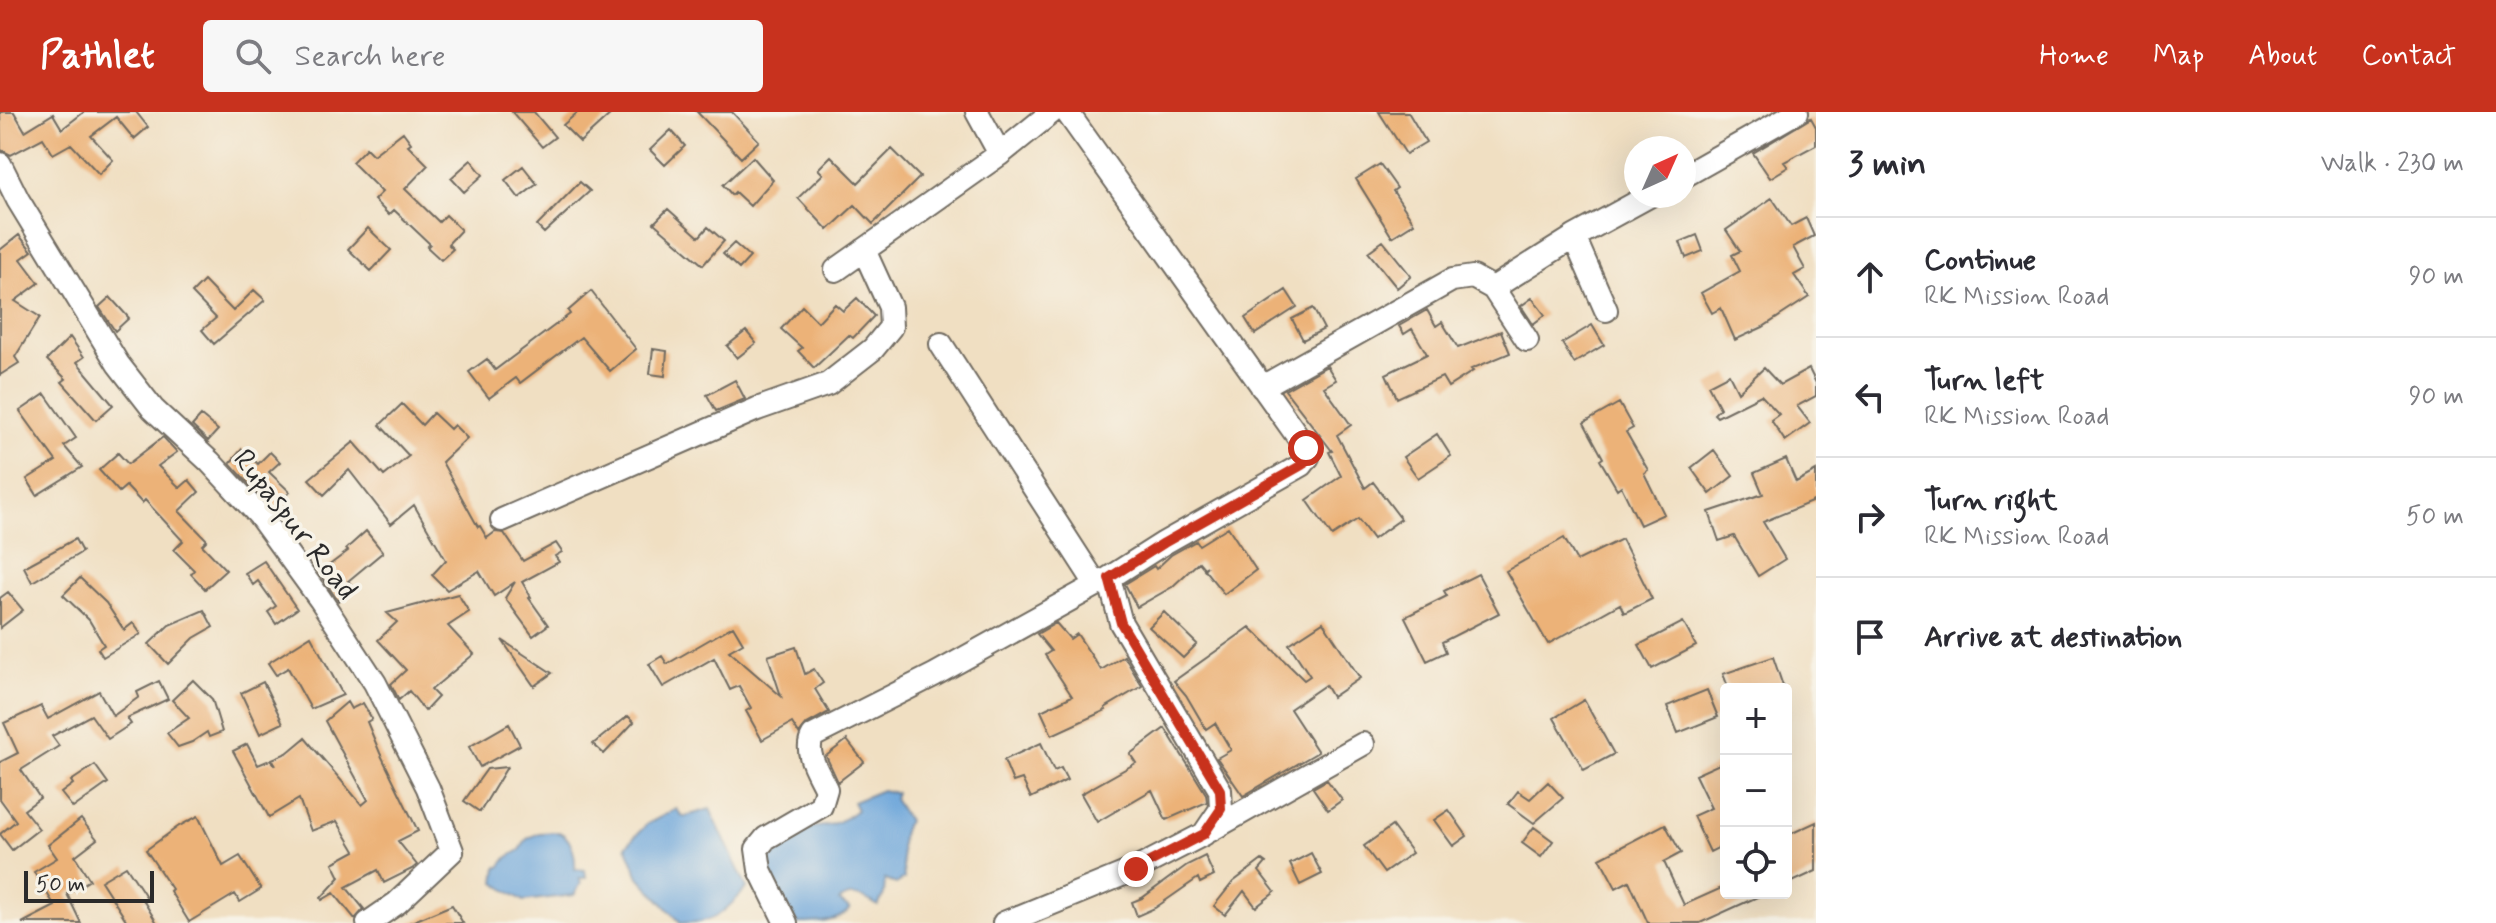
<!DOCTYPE html>
<html lang="en">
<head>
<meta charset="utf-8">
<style>
  body { margin:0; font-family:Mynerve,sans-serif; background:#f7f7f7; color:#2b2b33 }
  .controls { position:absolute; right:24px; bottom:24px; display:grid; overflow:hidden; border-radius:8px; box-shadow:0 8px 32px #0002 }
  .controls button { width:72px; height:72px; display:grid; place-items:center; padding:0; border:0; border-bottom:2px solid #e1e1e2; background:#fff; color:#2b2b33; font:40px sans-serif }
  .compass { position:absolute; left:1624px; top:24px; width:72px; height:72px; border-radius:50%; background:#fff; box-shadow:0 8px 32px #0002; rotate:45deg }
  .scale { position:absolute; left:24px; bottom:20px; width:130px; box-sizing:border-box; padding-left:8px; border:4px solid #2b2b2b; border-top:0; font-size:22px; line-height:28px; white-space:nowrap; color:#2b2b2b; -webkit-text-stroke:6px #f7f3e8; paint-order:stroke }
  .stop { position:absolute; width:24px; height:24px; margin:-18px; border:6px solid #c8321e; border-radius:50%; background:#fff }
  .stop.end { background:#c8321e; border-color:#fff; box-shadow:0 2px 8px #0008 }
  .list { margin:0; padding:0; list-style:none }
  h2 { display:flex; justify-content:space-between; align-items:center; height:104px; margin:0; padding:0 32px; font-size:34px }
  h2 small { font-size:26px; font-weight:400; color:#7c7c81 }
  .list li { display:grid; grid-template-columns:52px 1fr auto; gap:24px; align-items:center; box-sizing:border-box; height:120px; padding:0 32px; border-top:2px solid #e1e1e2 }
  .list b { display:block; font-size:30px; white-space:nowrap }
  .list p { margin:0; font-size:26px; white-space:nowrap; color:#7c7c81 }
  .list em { font-size:26px; font-style:normal; color:#7c7c81 }
  .icon { flex:none; width:44px; height:44px; fill:none; stroke:currentColor; stroke-width:2; stroke-linecap:round; stroke-linejoin:round }
  .map { position:relative; flex:none; width:1816px; height:811px; overflow:hidden }
  header { display:flex; align-items:center; gap:48px; box-sizing:border-box; height:112px; padding:0 40px; background:#c8321e; color:#fff }
  header strong { font-size:38px }
  nav { display:flex; gap:44px; margin-inline-start:auto; font-size:28px }
  .search { width:560px; height:72px; background:#f7f7f7; display:flex; align-items:center; gap:20px; box-sizing:border-box; padding:0 28px; border-radius:8px; color:#7c7c81; font-size:30px }
  main { display:flex }
  aside { flex:1; background:#fff }
  .map>svg:first-child { display:block }
  .water { fill:#6ba4da; stroke:#4b6882; stroke-width:2 }
  .building { fill:#ecb278 }
  .lines { fill:none; stroke-linecap:round; stroke-linejoin:round }
  .minor-casing { stroke:#706a60; stroke-width:26 }
  .minor { stroke:#fff; stroke-width:22 }
  .route { stroke:#c8321e; stroke-width:10 }
  .labels { text-anchor:middle; stroke-width:7; stroke-linejoin:round; paint-order:stroke }
  .street-label { font-size:30px; fill:#2b2b2b; stroke:#f7f3e8 }
</style>
</head>
<body>
<header>
<strong>Pathlet</strong>
<div class="search"><svg class="icon" aria-label="search" viewBox="0 0 24 24"><circle cx="10" cy="10" r="6"/><path d="M15 15l6 6"/></svg>Search here</div>
<nav><a>Home</a><a>Map</a><a>About</a><a>Contact</a></nav>
</header>
<main>
<div class="map">
<svg width="1816" height="811" viewBox="0 0 1816 811">
  <rect width="100%" height="100%" fill="#f7f3e8"/>
  <filter id="ink" filterUnits="userSpaceOnUse"><feTurbulence type="fractalNoise" baseFrequency=".0125" numOctaves="2"/><feDisplacementMap in="SourceGraphic" scale="16" xChannelSelector="R" yChannelSelector="G"/><feConvolveMatrix kernelMatrix="1 2 1 2 8 2 1 2 1" color-interpolation-filters="sRGB"/></filter>
  <filter id="wash" filterUnits="userSpaceOnUse"><feTurbulence type="fractalNoise" baseFrequency=".006" numOctaves="4" result="noise"/><feDisplacementMap in="SourceGraphic" scale="32" xChannelSelector="R" yChannelSelector="G"/><feGaussianBlur stdDeviation="1.8" result="paint"/><feColorMatrix in="noise" values="0 0 0 0 0 0 0 0 0 0 0 0 0 0 0 0 0 1.4 0 .05"/><feComposite in="paint" operator="in"/></filter>
  <g filter="url(#wash)">
    <rect width="100%" height="100%" fill="#f0dfc2"/>
    <path class="water" d="M882 678 896 681 894 687 908 709C896 726 903 746 904 767L896 772 885 768 884 782 878 794C865 785 851 779 839 789L850 797C838 811 817 811 798 811L788 799 766 755 765 735 800 714C822 718 839 712 857 698L853 690Z
      M676 697 683 705 710 697 747 776C722 801 718 811 681 811L639 765 626 734 647 712Z
      M559 720C572 726 576 743 575 757L585 758 586 766H579L581 771 574 783 524 789 495 771 497 755H500L508 745 520 738 527 727 539 721Z"/>
    <g id="blocks">
      <path class="building" d="M0 0H14L25 19 53 2 62 17 84 0H136L148 15 134 27 116 5 91 24 113 48 99 62 71 32 53 42 43 26 11 43 1 38Z
        M512 0H534L555 25 542 35Z
        M578 0H613L580 30 563 13Z
        M697 0H732L759 29 741 46Z
        M1379 0H1408L1426 30 1406 42Z
        M1811 6 1816 15V33L1784 50 1788 55 1770 66 1753 41Z
        M671 18 685 34 665 53 650 38Z
        M403 20 411 31 408 33 428 53 405 77 439 110 446 103 461 118 448 132 453 137 441 148 427 135 430 132 394 98 389 103 374 88 382 80 352 50 366 36 373 43Z
        M892 37 920 65 873 112 855 93 828 118 798 86 823 62 818 57 831 44 858 71Z
        M753 45 773 68 750 94 735 80 732 83 723 73Z
        M471 48 483 63 464 80 451 66Z
        M1380 52 1397 76 1393 79 1414 111 1392 125 1356 67Z
        M523 54 537 72 519 86 505 68Z
        M580 70 590 79 544 121 537 114Z
        M1772 86 1791 114 1806 106 1814 124 1793 135 1805 157 1794 163 1809 185 1763 215 1735 228 1721 196 1712 201 1701 181 1740 159 1732 143 1740 139 1726 118Z
        M668 97 699 125 708 115 724 129 703 153 654 111Z
        M368 116 391 138 371 159 348 137Z
        M19 123 32 139 21 147 39 171 15 189 40 205 15 245 19 251 0 263V138Z
        M1697 123 1703 139 1686 146 1680 130Z
        M1383 129 1411 164 1397 176 1368 140Z
        M734 131 750 145 739 157 723 142Z
        M204 169 233 199 254 178 265 188 214 232 202 218 216 206 192 181Z
        M1286 178 1297 195 1255 222 1245 206Z
        M591 179 636 237 610 259 581 225 520 271 516 266 489 286 469 260 487 247 495 258 570 202 568 199Z
        M110 185 129 206 115 219 99 195Z
        M857 186 874 204 853 226 849 223 814 256 798 239 802 236 781 217 802 194 818 210 835 192 843 199Z
        M1532 186 1545 203 1533 212 1521 194Z
        M1313 196 1324 217 1303 228 1292 207Z
        M1427 198 1436 214 1442 210 1458 236 1501 219 1510 241 1471 257 1473 259 1448 275 1442 265 1397 286 1386 262 1427 242 1412 217 1404 222 1399 214Z
        M1592 213 1604 233 1574 251 1562 231Z
        M746 219 756 231 737 246 727 234Z
        M70 225 84 245 77 250 113 293 96 308 62 270 66 267 47 248Z
        M653 237 667 239 665 264 650 262Z
        M1327 254 1336 268 1324 275 1351 313 1337 323 1365 376 1373 370 1401 407 1373 427 1358 407 1332 424 1307 388 1341 364 1329 340 1332 339 1285 278Z
        M1764 256 1780 273 1809 257 1816 271V284L1797 294 1810 311 1785 329 1771 308 1779 302 1761 283 1717 305 1714 302 1720 296 1708 273 1729 262 1738 280Z
        M735 268 745 287 716 299 707 283Z
        M45 282 76 326 64 334 82 355 37 383 27 367 56 349 20 299Z
        M1619 291 1633 316 1626 320 1648 358 1644 361 1664 402 1640 413 1621 374 1617 377 1600 348 1603 346 1584 311Z
        M402 292 422 313 433 301 450 317 454 313 467 326 442 350 478 415 480 414 487 426 495 420 504 421 523 449 556 431 562 440 555 444 559 450 522 470 531 485 529 486 548 513 533 524 505 486 515 470 494 484 479 459 447 478 432 463 446 448 414 393 391 412 349 358 324 383 309 367 354 330 384 364 409 344 380 313Z
        M201 304 218 318 208 329 192 314Z
        M1437 322 1451 344 1418 366 1403 345Z
        M163 325 177 340 158 354 180 376 189 368 199 380 179 399 207 428 202 433 226 458 205 477 191 462 194 458 174 438 183 429 145 388 142 391 126 374 119 380 99 358 118 341 128 352Z
        M242 337 258 352 270 340 280 350 269 360 290 380 273 398 230 351Z
        M1714 338 1733 364 1710 382 1691 356Z
        M1786 347 1796 370 1816 359V388L1763 410 1785 447 1758 464 1734 424 1719 429 1709 400 1763 382 1754 361Z
        M1228 415 1256 458 1224 482 1204 457 1207 454 1204 456 1199 450 1172 475 1137 495 1125 472 1154 454 1156 457 1171 443 1196 429 1199 433Z
        M366 419 383 440 348 469 354 476 338 489 319 461 348 439 346 437Z
        M1564 426 1577 449 1622 427 1652 487 1624 501 1620 492 1548 532 1506 459Z
        M75 427 82 440 32 470 24 455Z
        M264 449 297 497 276 512 268 500 276 494 258 469 253 473 245 461Z
        M1478 462 1499 501 1442 530 1446 540 1427 549 1405 505 1447 484 1444 479Z
        M80 466 106 491 124 518 133 511 141 522 103 545 98 537 104 533 89 508 63 483Z
        M8 480 23 498 0 516V486Z
        M458 482 469 500 448 514 474 542 431 578 438 585 425 599 409 579 399 588 391 572 406 558 378 528 397 510 387 501Z
        M204 498 213 515 194 526 168 552 149 532 169 513Z
        M1164 500 1197 532 1183 546 1149 515Z
        M1323 510 1360 566 1332 585 1325 573 1290 597 1318 640 1243 684 1217 646 1231 638 1215 611 1206 617 1186 583 1174 569 1250 515 1304 568 1310 564 1289 532Z
        M1683 510 1696 534 1652 557 1639 533Z
        M1056 511 1070 527 1077 522 1101 558 1124 544 1142 574 1105 596 1106 598 1052 623 1041 599 1072 584 1045 543 1051 539 1037 522Z
        M733 514 743 531 729 539 781 584 768 544 796 535 805 562 814 557 823 571 815 577 829 600 807 612 799 622 792 611 762 628 746 599 751 596 739 574 730 578 714 546 663 575 649 552 662 544 667 552Z
        M311 524 343 583 311 597 288 556 276 563 268 551Z
        M502 528 552 561 534 574Z
        M1773 545 1784 577H1729L1723 562Z
        M193 568 212 587 222 620 209 625 207 620 192 630 178 635 167 621 189 606 172 588Z
        M159 569 168 587 127 606 131 612 108 627 91 603 52 624 59 634 21 658 40 686 24 698 39 717 12 738 0 722 16 709 0 687V650L18 641 4 611 41 594 48 607 99 579 113 604 139 585 137 580Z
        M263 570 283 611 260 622 241 581Z
        M1707 578 1718 605 1678 621 1667 594Z
        M1584 588 1614 642 1584 658 1554 606Z
        M347 590 351 597 363 591 372 607 367 610 380 641 418 719 398 729 417 753 412 757 384 771 378 758 346 775 364 797 355 807 334 781 322 788 321 786 340 765 333 751 355 739 337 709 311 719 299 687 269 705 233 639 247 632 258 653 270 648 276 654 272 647 287 641 305 626 362 693 368 688 325 609Z
        M628 604 634 610 604 642 593 632Z
        M509 612 520 633 480 655 469 635Z
        M1165 616 1206 682 1207 690 1166 708 1152 678 1097 710 1081 682 1136 651 1130 642Z
        M847 628 864 650 838 670 826 644Z
        M1041 631 1054 659 1061 656 1067 668 1031 686 1022 667 1013 670 1004 648Z
        M1726 649V732L1710 740 1693 704 1711 696 1695 663Z
        M95 653 108 671 73 696 61 681 73 672 71 669Z
        M507 655 480 700 464 689 487 657Z
        M1327 668 1342 688 1328 698 1313 676Z
        M1548 670 1563 686 1534 711 1508 692 1518 679 1530 687Z
        M1449 698 1467 724 1453 734 1434 708Z
        M198 704 223 754 240 744 261 777 240 790 235 782 189 810 170 779 172 777 146 738 179 714Z
        M81 707 97 727 75 744 90 768 67 782 81 811H22L55 794 34 760 57 746 48 733Z
        M1816 710V759L1786 773V724Z
        M1665 712 1681 741 1664 750 1684 793 1726 774V781H1766L1700 811H1648L1629 769 1616 776 1600 746Z
        M1392 714 1412 741 1384 761 1364 734Z
        M1534 715 1553 729 1541 745 1522 731Z
        M1311 741 1322 762 1300 773 1290 752Z
        M1205 744 1214 764 1200 771 1198 766 1155 796 1137 804 1132 790 1142 786 1187 753Z
        M1262 748 1266 751 1259 759 1275 780 1256 795 1244 779 1225 803 1214 794 1233 770Z
        M126 754 147 786 143 788 157 811H128L101 769Z
        M452 793 463 811H409Z"/>
    </g>
  </g>
  <g filter="url(#ink)">
    <use href="#blocks" fill-opacity="0" stroke="#706a60" stroke-width="2"/>
    <g class="lines">
      <g class="minor-casing">
        <path id="minor" d="M977 0 1000 42
          M0 52 18 88 118 252 153 297 210 350 259 403 320 487 375 571 428 676 452 739 397 791 368 811
          M1684 64 1797 0
          M1574 125 1606 198
          M836 158 1000 42 1052 0
          M1493 176 1574 125 1649 84
          M941 232 1096 472
          M1262 275 1452 168 1473 165 1493 176 1527 228
          M502 408 757 297 828 272 873 237 891 215 890 195 864 138
          M1209 719 1363 632
          M786 811 760 758 757 737 766 726 821 694 826 677C819 661 803 640 813 624L934 563 1109 466
          M1004 811 1136 757 1204 722 1221 697 1220 678 1121 511 1109 466 1164 431 1302 353 1308 345 1306 336 1067 0"/>
      </g>
      <use href="#minor" class="minor"/>
    </g>
  </g>
  <g class="lines" filter="url(#ink)">
    <path class="route" d="M1136 757 1204 722 1221 697 1220 678 1121 511 1109 466 1164 431 1302 353 1308 345 1306 336"/>
  </g>
  <g class="labels">
    <g class="street-label">
      <text transform="translate(296 412) rotate(52)" y="10">Rupaspur Road</text>
    </g>
  </g>
</svg>
<div class="controls">
<button>+</button>
<button>−</button>
<button><svg class="icon" aria-label="locate" viewBox="0 0 24 24"><circle cx="12" cy="12" r="6"/><path d="M12 2v4M12 18v4M2 12h4M18 12h4"/></svg></button>
</div>
<svg class="compass" viewBox="-18 -18 36 36"><path d="M0-13l5 13h-10z" fill="#e53935"/><path d="M0 13l5-13h-10z" fill="#7c7c81"/></svg>
<div class="scale">50 m</div>
<div class="stop" style="left:1306px;top:336px"></div>
<div class="stop end" style="left:1136px;top:757px"></div>
</div>
<aside>
<h2>3 min<small>Walk · 230 m</small></h2>
<ul class="list">
<li><svg class="icon" aria-label="ahead" viewBox="0 0 24 24"><path d="M12 20V5M6 11l6-6 6 6"/></svg><div><b>Continue</b><p>RK Mission Road</p></div><em>90 m</em></li>
<li><svg class="icon" aria-label="left" viewBox="0 0 24 24"><path d="M17 20v-9H6M10 6l-5 5 5 5"/></svg><div><b>Turn left</b><p>RK Mission Road</p></div><em>90 m</em></li>
<li><svg class="icon" aria-label="right" viewBox="0 0 24 24"><path d="M7 20v-9h11M14 6l5 5-5 5"/></svg><div><b>Turn right</b><p>RK Mission Road</p></div><em>50 m</em></li>
<li><svg class="icon" aria-label="arrive" viewBox="0 0 24 24"><path d="M6 21V4h12l-3 4 3 4H6"/></svg><div><b>Arrive at destination</b></div></li>
</ul>
</aside>
</main>
</body>
</html>
